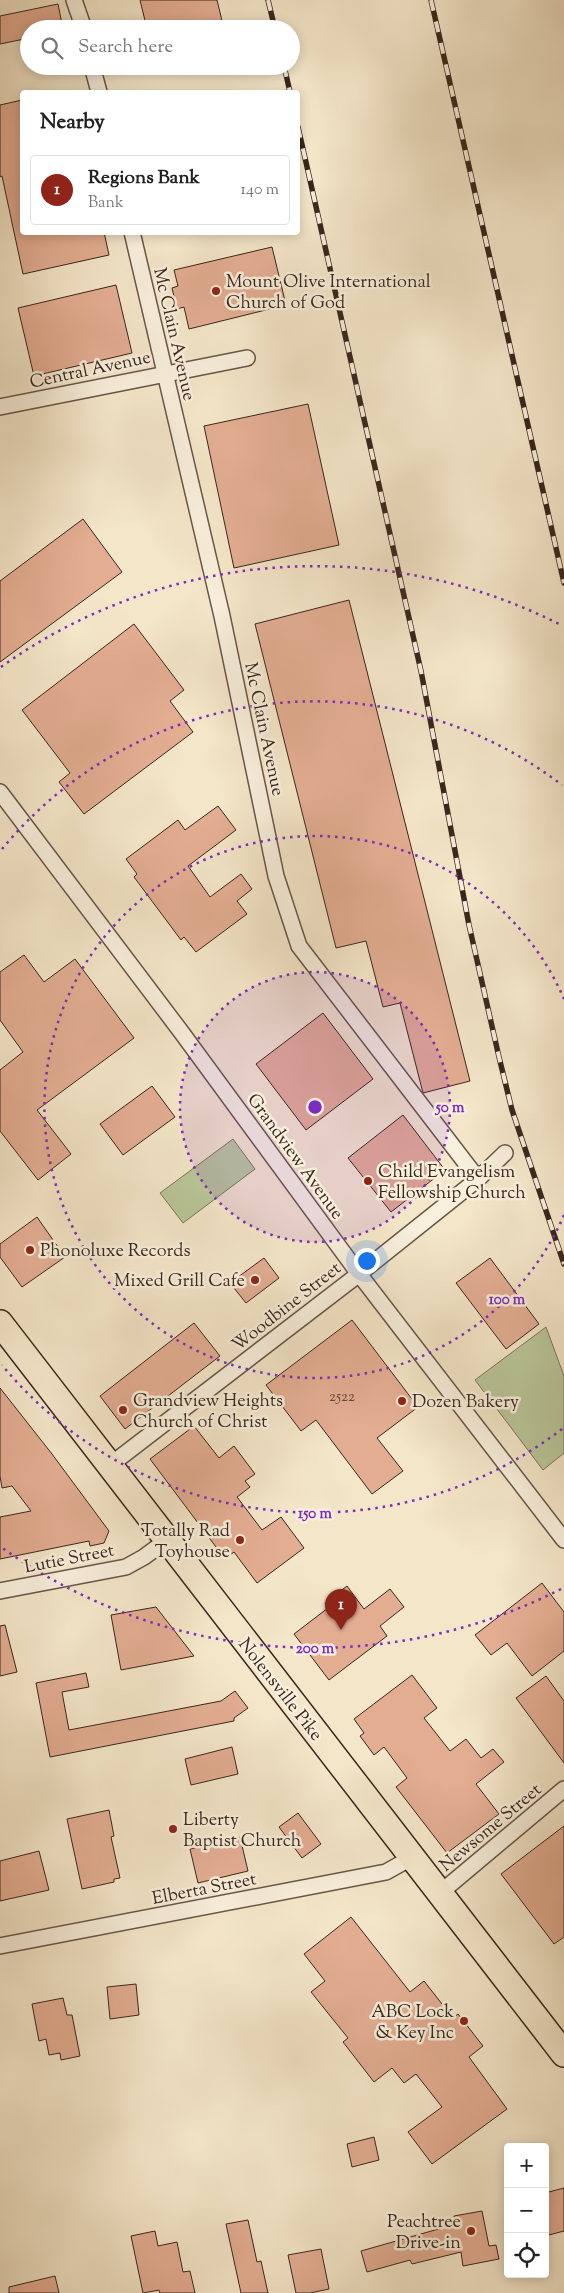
<!DOCTYPE html>
<html lang="en">
<head>
<meta charset="utf-8">
<style>
  body { margin:0; font-family:"Sorts Mill Goudy",serif; background:#f2f2f2; color:#222 }
  .controls { position:absolute; right:15px; bottom:15px; display:grid; overflow:hidden; border-radius:5px; box-shadow:0 2px 12px #0003 }
  .controls button { width:45px; height:45px; display:grid; place-items:center; padding:0; border:0; border-bottom:1px solid #e0e0e0; background:#fff; color:#222; font:25px sans-serif }
  .you { position:absolute; left:366px; top:1260px; width:18px; height:18px; margin:-12px; border:4px solid #fff; border-radius:50%; background:#1a73e8; box-shadow:0 0 0 8px #1a73e833 }
  .badge { display:grid; place-items:center; width:32px; height:32px; border-radius:50%; background:#8f2418; color:#fff; font-size:16px; font-weight:700 }
  .pin { position:absolute; translate:-50% -41px; filter:drop-shadow(0 1px 2px #0008) }
  .pin::after { content:''; position:absolute; top:26px; width:18px; height:15px; background:inherit; clip-path:polygon(0 0,100% 0,50% 100%) }
  .list { margin:0; padding:0; list-style:none }
  h2 { display:flex; justify-content:space-between; align-items:center; height:65px; margin:0; padding:0 20px; font-size:21px }
  h2 small { font-size:16px; font-weight:400; color:#767676 }
  .list li { display:grid; grid-template-columns:32px 1fr auto; gap:15px; align-items:center; box-sizing:border-box; height:70px; margin:0 10px 10px; padding:0 10px; border:1px solid #e0e0e0; border-radius:5px }
  .list b { display:block; font-size:19px; white-space:nowrap }
  .list p { margin:0; font-size:16px; white-space:nowrap; color:#767676 }
  .list em { font-size:16px; font-style:normal; color:#767676 }
  .icon { flex:none; width:28px; height:28px; fill:none; stroke:currentColor; stroke-width:2; stroke-linecap:round; stroke-linejoin:round }
  .map { position:relative; flex:none; width:564px; height:2293px; overflow:hidden }
  .search { position:absolute; background:#fff; box-shadow:0 2px 12px #0003; left:20px; top:20px; width:280px; height:55px; display:flex; align-items:center; gap:12px; box-sizing:border-box; padding:0 18px; border-radius:28px; color:#767676; font-size:19px }
  .panel { position:absolute; background:#fff; box-shadow:0 2px 12px #0003; left:20px; top:90px; width:280px; height:145px; border-radius:5px }
  .map>svg:first-child { display:block }
  .green { fill:#b9c698; stroke:#79765a }
  .building { fill:#e3ad92; stroke:#39261d }
  .lines { fill:none; stroke-linecap:round; stroke-linejoin:round }
  .street-casing { stroke:#685648; stroke-width:18 }
  .primary-casing { stroke:#39261d; stroke-width:28 }
  .street { stroke:#f8efdc; stroke-width:15 }
  .primary { stroke:#f4e6c9; stroke-width:25 }
  .rail-casing { stroke:#39261d; stroke-width:5.5 }
  .rail { stroke:#f8efdc; stroke-width:4; stroke-dasharray:11; stroke-linecap:butt }
  .ring { fill:none; stroke:#7b2cbf; stroke-width:2.5; stroke-dasharray:2.5 5 }
  .poi-dot { fill:#8f2418; stroke:#f8efdc; stroke-width:2 }
  .labels { text-anchor:middle; stroke-width:5; stroke-linejoin:round; paint-order:stroke }
  .number-label { font-size:15px; fill:#64483a }
  .poi-label { font-size:18px; fill:#39261d; stroke:#f8efdc; text-anchor:start }
  .street-label { font-size:18px; fill:#39261d; stroke:#f8efdc }
  .centre { fill:#7b2cbf; stroke:#f8efdc; stroke-width:2.5 }
  .ring-label { font-size:15px; text-anchor:middle; font-weight:bold; fill:#7b2cbf; stroke:#f8efdc; stroke-width:5; stroke-linejoin:round; paint-order:stroke }
</style>
</head>
<body>
<div class="map">
<svg width="564" height="2293" viewBox="0 0 564 2293">
  <rect width="100%" height="100%" fill="#f4e6c9"/>
  <filter id="stains"><feTurbulence type="fractalNoise" baseFrequency=".004" numOctaves="4"/><feColorMatrix values="0 0 0 0 .2 0 0 0 0 .09 0 0 0 0 .02 0 0 0 .5 -.17"/></filter>
  <radialGradient id="worn" r=".72"><stop offset=".6" stop-color="#630" stop-opacity="0"/><stop offset="1" stop-color="#630" stop-opacity=".3"/></radialGradient>
  <path class="green" d="M233 1139 255 1169 183 1223 160 1193Z
    M546 1327 564 1376V1453L543 1470 475 1380Z"/>
  <path class="building" d="M140 0H217L224 29H147Z
    M58 4 63 29H29V38L0 44V16Z
    M22 100V232H104L109 255 23 274 2 176 0 177V105Z
    M272 247 286 305 189 329 184 307 177 309 172 288 178 286 174 270Z
    M116 285 132 353 34 376 18 308Z
    M308 404 339 545 234 568 204 426Z
    M83 519 122 572 0 662V581Z
    M349 600 470 1081 423 1093 400 1003 383 1007 366 941 336 948 255 624Z
    M134 624 184 690 170 701 193 732 84 814 59 782 70 773 22 710Z
    M218 806 236 830 188 866 210 897 241 874 252 889 237 901 247 914 196 952 184 937 181 940 134 877 137 874 126 859 178 820 185 830Z
    M24 955 44 982 75 959 134 1038 37 1110 71 1154 38 1180 0 1131V1070L23 1052 0 1020V972Z
    M323 1013 373 1079 306 1130 256 1064Z
    M152 1086 175 1117 123 1155 100 1124Z
    M403 1115 445 1170 391 1212 348 1158Z
    M37 1217 65 1257 22 1287 0 1257V1244Z
    M264 1258 279 1278 246 1303 230 1283Z
    M490 1258 539 1324 506 1349 456 1283Z
    M352 1320 418 1407 377 1438 403 1471 372 1494 316 1420 301 1431 266 1385Z
    M194 1323 220 1356 125 1429 100 1396Z
    M0 1388 52 1454 109 1531 104 1543 90 1546 89 1541 0 1559V1517L31 1511 12 1486 2 1488 0 1476Z
    M194 1426 219 1458 234 1446 255 1474 245 1481 250 1487 237 1497 262 1530 281 1517 304 1548 257 1583 234 1552 225 1559 150 1459Z
    M542 1583 564 1612V1651L532 1676 507 1643 491 1655 475 1635Z
    M347 1586 364 1609 390 1589 404 1607 380 1626 387 1636 329 1680 294 1634 328 1608 325 1603Z
    M156 1607 194 1656 121 1670 111 1615Z
    M5 1625 17 1672 0 1676V1626Z
    M86 1673 89 1687 62 1692 69 1730 221 1701 235 1691 248 1708 234 1718V1721L50 1757 36 1683Z
    M412 1675 437 1708 424 1718 450 1751 466 1739 481 1758 493 1749 504 1762 476 1784 499 1814 447 1853 396 1787 407 1778 384 1747 374 1755 360 1736 364 1733 354 1719Z
    M546 1676 564 1701V1763L516 1698Z
    M232 1747 238 1774 191 1785 185 1759Z
    M109 1810 114 1836 111 1837 120 1878 114 1879V1882L82 1889 67 1819Z
    M298 1813 321 1844 302 1858 279 1827Z
    M564 1826V1937L554 1944 501 1874Z
    M240 1837 248 1871 198 1883 190 1849Z
    M39 1851 49 1890 0 1901V1861Z
    M351 1917 410 1992 424 1981 453 2018 458 2014 483 2046 469 2057 507 2109 432 2164 408 2132 442 2107 416 2074 404 2083 392 2068 374 2082 343 2042 348 2038 311 1992 325 1981 304 1954Z
    M136 1984 139 2015 110 2019 107 1987Z
    M63 1998 67 2015H72L80 2056 61 2060 60 2053 49 2055 46 2039 39 2041 32 2004Z
    M374 2137 379 2160 352 2167 347 2144Z
    M564 2188V2231L545 2236V2193Z
    M482 2211 489 2246 496 2245 499 2259 463 2266 461 2252 412 2264 410 2260 367 2272 361 2251 456 2224 454 2216Z
    M248 2220 257 2262 261 2261 268 2293H241L226 2224Z
    M155 2231 158 2246 177 2242 183 2272 190 2271 195 2293H160L159 2290 143 2293 131 2236Z
    M321 2249 329 2289 310 2293H296L288 2255Z
    M55 2276 59 2293H9V2287Z"/>
  <g class="lines">
    <g class="street-casing">
      <path id="street" d="M74 0 84 29
        M92 66 99 92
        M132 232 222 616 276 876 299 946 478 1179
        M0 407 247 358
        M0 792 182 1033 359 1274 564 1540
        M109 1466 359 1274 478 1179 505 1153
        M0 1591 126 1567 144 1557 167 1540
        M440 1893 564 1789
        M0 1946 386 1872 411 1858"/>
    </g>
    <g class="primary-casing">
      <path id="primary" d="M0 1323 564 2054"/>
    </g>
    <use href="#street" class="street"/>
    <use href="#primary" class="primary"/>
    <g class="rail-casing">
      <path id="rail" d="M268 0 275 29
        M431 0 564 583
        M284 66 290 92
        M298 127 421 671 469 925 499 1057 512 1110 564 1264"/>
    </g>
    <use href="#rail" class="rail"/>
  </g>
  <circle cx="315" cy="1107" r="135" fill="#7b2cbf" fill-opacity=".12"/>
  <g class="ring">
    <circle cx="315" cy="1107" r="135"/>
    <path d="M564 1215A271 271 0 1 1 564 999"/>
    <path d="M562 1429A406 406 0 0 1 2 1365M2 849A406 406 0 0 1 562 785"/>
    <path d="M561 1589A541 541 0 0 1 1 1547M1 667A541 541 0 0 1 561 625"/>
  </g>
  <g class="poi-dot">
    <circle cx="216" cy="291" r="5"/>
    <circle cx="368" cy="1181" r="5"/>
    <circle cx="30" cy="1250" r="5"/>
    <circle cx="255" cy="1280" r="5"/>
    <circle cx="402" cy="1401" r="5"/>
    <circle cx="123" cy="1410" r="5"/>
    <circle cx="240" cy="1540" r="5"/>
    <circle cx="173" cy="1829" r="5"/>
    <circle cx="464" cy="2021" r="5"/>
    <circle cx="471" cy="2231" r="5"/>
  </g>
  <g class="labels">
    <g class="number-label">
      <text x="342" y="1401">2522</text>
    </g>
    <g class="poi-label">
      <text x="226" y="287">Mount Olive International<tspan x="226" dy="21">Church of God</tspan></text>
      <text x="378" y="1177">Child Evangelism<tspan x="378" dy="21">Fellowship Church</tspan></text>
      <text x="40" y="1256">Phonoluxe Records</text>
      <text x="245" y="1286" text-anchor="end">Mixed Grill Cafe</text>
      <text x="133" y="1406">Grandview Heights<tspan x="133" dy="21">Church of Christ</tspan></text>
      <text x="412" y="1407">Dozen Bakery</text>
      <text x="230" y="1536" text-anchor="end">Totally Rad<tspan x="230" dy="21">Toyhouse</tspan></text>
      <text x="183" y="1825">Liberty<tspan x="183" dy="21">Baptist Church</tspan></text>
      <text x="454" y="2017" text-anchor="end">ABC Lock<tspan x="454" dy="21">&amp; Key Inc</tspan></text>
      <text x="461" y="2227" text-anchor="end">Peachtree<tspan x="461" dy="21">Drive-in</tspan></text>
    </g>
    <g class="street-label">
      <text transform="translate(175 334) rotate(77)" y="6">Mc Clain Avenue</text>
      <text transform="translate(90 369) rotate(-12)" y="6">Central Avenue</text>
      <text transform="translate(265 729) rotate(78)" y="6">Mc Clain Avenue</text>
      <text transform="translate(296 1156) rotate(54)" y="6">Grandview Avenue</text>
      <text transform="translate(286 1306) rotate(-38)" y="6">Woodbine Street</text>
      <text transform="translate(69 1558) rotate(-11)" y="6">Lutie Street</text>
      <text transform="translate(281 1689) rotate(52)" y="6">Nolensville Pike</text>
      <text transform="translate(490 1827) rotate(-40)" y="6">Newsome Street</text>
      <text transform="translate(204 1888) rotate(-11)" y="6">Elberta Street</text>
    </g>
  </g>
  <circle cx="315" cy="1107" r="8" class="centre"/>
  <g class="ring-label">
    <text x="450" y="1112">50 m</text>
    <text x="507" y="1304">100 m</text>
    <text x="315" y="1518">150 m</text>
    <text x="315" y="1653">200 m</text>
  </g>
  <rect width="100%" height="100%" filter="url(#stains)"/>
  <rect width="100%" height="100%" fill="url(#worn)"/>
</svg>
<div class="controls">
<button>+</button>
<button>−</button>
<button><svg class="icon" aria-label="locate" viewBox="0 0 24 24"><circle cx="12" cy="12" r="6"/><path d="M12 2v4M12 18v4M2 12h4M18 12h4"/></svg></button>
</div>
<div class="you"></div>
<div class="pin badge" style="left:341px;top:1630px">1</div>
<div class="search"><svg class="icon" aria-label="search" viewBox="0 0 24 24"><circle cx="10" cy="10" r="6"/><path d="M15 15l6 6"/></svg>Search here</div>
<section class="panel">
<h2>Nearby<small></small></h2>
<ul class="list">
<li><span class="badge">1</span><div><b>Regions Bank</b><p>Bank</p></div><em>140 m</em></li>
</ul>
</section>
</div>
</body>
</html>
